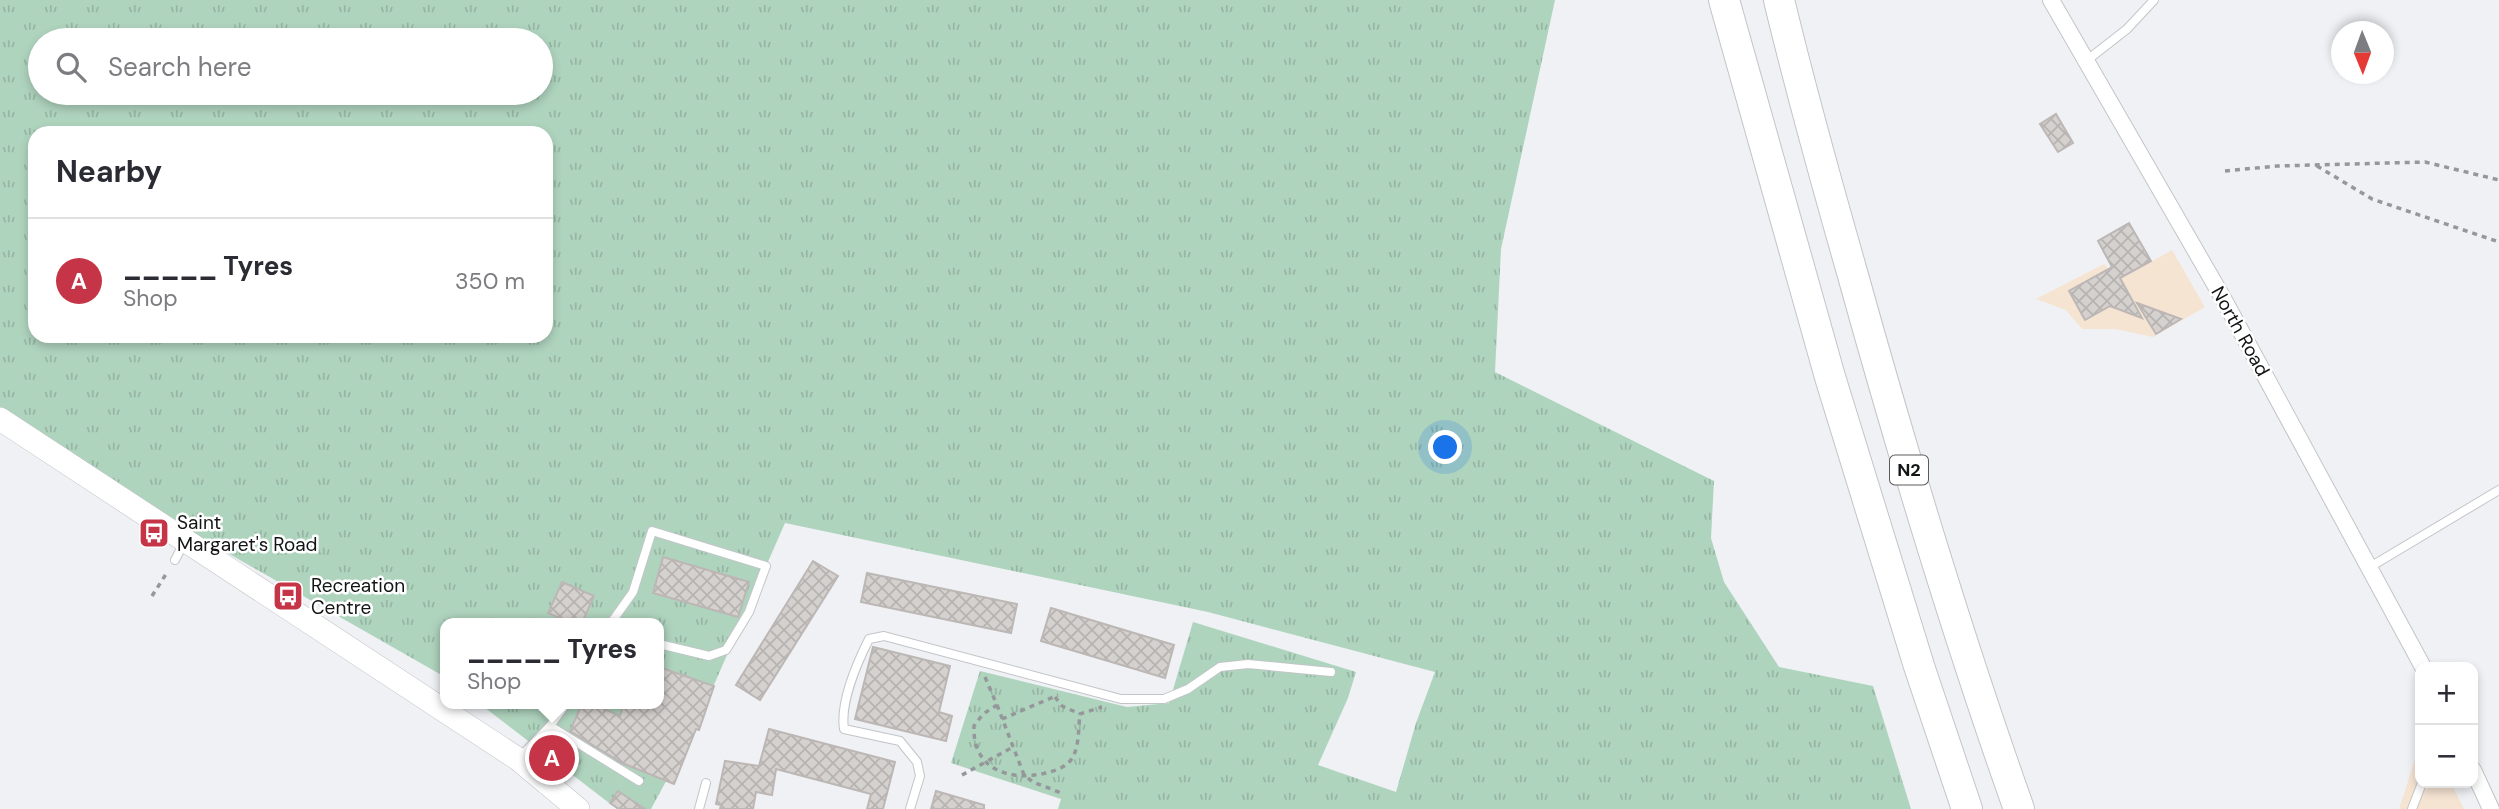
<!DOCTYPE html>
<html lang="en">
<head>
<meta charset="utf-8">
<style>
  body { margin:0; font-family:"DM Sans",sans-serif; background:#f7f7f7; color:#2b2b33 }
  .controls { position:absolute; right:21px; bottom:21px; display:grid; overflow:hidden; border-radius:14px; box-shadow:0 4px 10px #0003 }
  .controls button { width:63px; height:63px; display:grid; place-items:center; padding:0; border:0; border-bottom:2px solid #e1e1e2; background:#fff; color:#2b2b33; font:35px sans-serif }
  .compass { position:absolute; left:2331px; top:21px; width:63px; height:63px; border-radius:50%; background:#fff; box-shadow:0 4px 10px #0003; rotate:179deg }
  .you { position:absolute; left:1446px; top:448px; width:24px; height:24px; margin:-18px; border:5px solid #fff; border-radius:50%; background:#1a73e8; box-shadow:0 0 0 10px #1a73e833 }
  .badge { display:grid; place-items:center; width:46px; height:46px; border-radius:50%; background:#c53547; color:#fff; font-size:23px; font-weight:700 }
  .pin { position:absolute; translate:-50% -50%; border:4px solid #fff; box-shadow:0 2px 7px #0006 }
  .popup { position:absolute; left:440px; top:618px; width:224px; height:91px; box-sizing:border-box; display:grid; place-content:center; border-radius:14px; background:#fff; filter:drop-shadow(0 2px 5px #0005); font-size:23px; white-space:nowrap; color:#7c7c81 }
  .popup b { font-size:26px; color:#2b2b33 }
  .popup::after { content:''; position:absolute; left:50%; top:100%; margin-left:-14px; border:14px solid transparent; border-top-color:#fff }
  .list { margin:0; padding:0; list-style:none }
  h2 { display:flex; justify-content:space-between; align-items:center; height:91px; margin:0; padding:0 28px; font-size:30px }
  h2 small { font-size:23px; font-weight:400; color:#7c7c81 }
  .list li { display:grid; grid-template-columns:46px 1fr auto; gap:21px; align-items:center; box-sizing:border-box; height:126px; padding:0 28px; border-top:2px solid #e1e1e2 }
  .list b { display:block; font-size:26px; white-space:nowrap }
  .list p { margin:0; font-size:23px; white-space:nowrap; color:#7c7c81 }
  .list em { font-size:23px; font-style:normal; color:#7c7c81 }
  .icon { flex:none; width:38px; height:38px; fill:none; stroke:currentColor; stroke-width:2; stroke-linecap:round; stroke-linejoin:round }
  .map { position:relative; flex:none; width:2499px; height:809px; overflow:hidden }
  .search { position:absolute; background:#fff; box-shadow:0 4px 10px #0003; left:28px; top:28px; width:525px; height:77px; display:flex; align-items:center; gap:18px; box-sizing:border-box; padding:0 24px; border-radius:38px; color:#7c7c81; font-size:26px }
  .panel { position:absolute; background:#fff; box-shadow:0 4px 10px #0003; left:28px; top:126px; width:525px; height:217px; border-radius:21px }
  .map>svg:first-child { display:block }
  .commercial { fill:#f6e4d3 }
  .grass { fill:url(#grass-tufts); fill-rule:evenodd }
  .building { fill:url(#building-cross-hatch); stroke:#bcb7b5; stroke-width:2 }
  .lines { fill:none; stroke-linecap:round; stroke-linejoin:round }
  .lane-casing { stroke:#c2c5c8; stroke-width:10 }
  .street-casing { stroke:#c2c5c8; stroke-width:18 }
  .secondary-casing { stroke:#c2c5c8; stroke-width:24 }
  .highway-casing { stroke:#c2c5c8; stroke-width:32 }
  .path { stroke:#95979a; stroke-width:3.5; stroke-dasharray:5 5; stroke-linecap:butt }
  .lane { stroke:#fff; stroke-width:8 }
  .street { stroke:#fff; stroke-width:16 }
  .secondary { stroke:#fff; stroke-width:23 }
  .highway { stroke:#fff; stroke-width:30 }
  .labels { text-anchor:middle; stroke-width:5; stroke-linejoin:round; paint-order:stroke }
  .shield { fill:#fff; stroke:#5a5a5b; stroke-width:2 }
  .shield-label { font-size:18px; font-weight:bold; fill:#131415 }
  .street-label { font-size:19px; fill:#131415; stroke:#fff }
  .poi-label { font-size:19px; fill:#131415; stroke:#fff; text-anchor:start }
</style>
</head>
<body>
<div class="map">
<svg width="2499" height="809" viewBox="0 0 2499 809">
  <defs>
    <pattern id="grass-tufts" width="24" height="20" patternUnits="userSpaceOnUse" patternTransform="scale(1.75)"><rect width="24" height="20" fill="#afd4be"/><path d="M3 7l-1-3M5 7V3M7 7l1-3M15 17l-1-3M17 17v-4M19 17l1-3" fill="none" stroke="#96b5a2"/></pattern>
    <pattern id="building-cross-hatch" width="8" height="8" patternUnits="userSpaceOnUse" patternTransform="scale(1.75)"><rect width="8" height="8" fill="#d5d1cf"/><path d="M0 0l8 8M0 8l8-8" fill="none" stroke="#b6b3b1"/></pattern>
  </defs>
  <rect width="100%" height="100%" fill="#eff1f5"/>
  <path class="commercial" d="M2172 250 2205 307 2153 337 2115 329H2082L2066 310 2036 299 2104 264 2119 280Z
    M2420 744V783H2451L2464 809H2399Z"/>
  <path class="grass" d="M0 0H1555L1501 249 1495 372 1714 481 1711 538 1724 582 1779 667 1873 686 1911 809H1058L1061 799 951 763 980 671 1127 707 1169 703 1193 622 1356 672 1348 698 1318 765 1396 792 1416 723 1435 672 1208 612 785 523 695 728 651 809H617L480 704H659V623H445V677L91 475 0 411ZM40 40H541V93H40ZM35 133H546V336H35Z"/>
  <path class="building" d="M2056 114 2073 143 2058 152 2040 124Z
    M2129 223 2151 261 2120 278 2142 318 2110 306 2085 320 2069 291 2112 267 2098 241Z
    M2137 303 2181 319 2156 334Z
    M663 557 749 582 738 617 653 593Z
    M813 561 838 576 760 700 736 685Z
    M867 573 1017 604 1011 633 861 602Z
    M562 582 594 596 582 623H571L548 613Z
    M1051 608 1174 645 1165 678 1041 641Z
    M873 647 950 666 939 712 952 716 946 741 855 719Z
    M659 667 714 686 699 730 696 729 674 784 622 763 570 731 582 704H593L620 716 624 704H659Z
    M769 729 895 762 883 809H867L871 794 776 769 772 795 756 792 753 809H720L721 805 716 804 725 761 759 766Z
    M618 791 645 809H619L610 803Z
    M936 791 984 805V809H931Z"/>
  <g class="lines">
    <g class="lane-casing">
      <path id="lane" d="M2086 61 2127 29 2154 0
        M175 560 185 541
        M2370 567 2499 490
        M611 623 633 592 652 531 766 566 749 612 726 650 709 656 659 644
        M550 726 639 781
        M520 757 550 726 566 704
        M699 809 706 783
        M910 809 920 776 917 762 900 741 844 729C840 703 857 663 869 639L884 636 1121 699H1164L1188 689 1220 667 1248 664 1331 672
        M2412 809 2422 783"/>
    </g>
    <g class="street-casing">
      <path id="street" d="M2051 0 2224 300 2423 667
        M2473 770 2491 809"/>
    </g>
    <g class="secondary-casing">
      <path id="secondary" d="M0 419 518 759 578 809"/>
    </g>
    <g class="highway-casing">
      <path id="highway" d="M1724 0 1830 377 1919 666 1967 809
        M1779 0C1801 91 1826 181 1852 272 1902 452 1956 632 2019 809"/>
    </g>
    <path class="path" d="M2317 166 2372 199 2499 242
      M2225 171 2277 166 2425 162 2499 180
      M152 596 168 571
      M985 677 997 705 983 714 974 726C972 769 1009 782 1046 773 1054 771 1064 768 1070 761 1080 749 1078 728 1080 714L1102 707
      M1055 697 1062 706 1080 714
      M997 705 1024 775 1033 782 1064 794
      M1002 719 1058 695
      M962 775 1013 747"/>
    <use href="#lane" class="lane"/>
    <use href="#street" class="street"/>
    <use href="#secondary" class="secondary"/>
    <use href="#highway" class="highway"/>
  </g>
  <defs>
    <g id="bus-square" transform="scale(1.575)"><rect x="-9" y="-9" width="18" height="18" rx="4" fill="#c53547" stroke="#fff"/><path d="M-5-6H5V4H4V6H2V4H-2V6H-4V4H-5ZM-3.5-4V0h7V-4ZM-3.5 1.2v1.5H-2V1.2ZM2 1.2v1.5H3.5V1.2Z" fill="#fff"/></g>
  </defs>
  <g fill-rule="evenodd">
    <use href="#bus-square" x="154" y="533"/>
    <use href="#bus-square" x="288" y="596"/>
  </g>
  <g class="labels">
    <rect class="shield" x="1890" y="455.5" width="38" height="29" rx="5"/>
    <g class="shield-label">
      <text x="1909" y="476">N2</text>
    </g>
    <g class="street-label">
      <text transform="translate(2241 331) rotate(61)" y="7">North Road</text>
    </g>
    <g class="poi-label">
      <text x="177" y="529">Saint<tspan x="177" dy="22">Margaret's Road</tspan></text>
      <text x="311" y="592">Recreation<tspan x="311" dy="22">Centre</tspan></text>
    </g>
  </g>
</svg>
<div class="controls">
<button>+</button>
<button>−</button>
</div>
<svg class="compass" viewBox="-18 -18 36 36"><path d="M0-13l5 13h-10z" fill="#e53935"/><path d="M0 13l5-13h-10z" fill="#7c7c81"/></svg>
<div class="you"></div>
<div class="pin badge" style="left:552px;top:758px">A</div>
<div class="popup"><b>_____ Tyres</b>Shop</div>
<div class="search"><svg class="icon" aria-label="search" viewBox="0 0 24 24"><circle cx="10" cy="10" r="6"/><path d="M15 15l6 6"/></svg>Search here</div>
<section class="panel">
<h2>Nearby<small></small></h2>
<ul class="list">
<li><span class="badge">A</span><div><b>_____ Tyres</b><p>Shop</p></div><em>350 m</em></li>
</ul>
</section>
</div>
</body>
</html>
